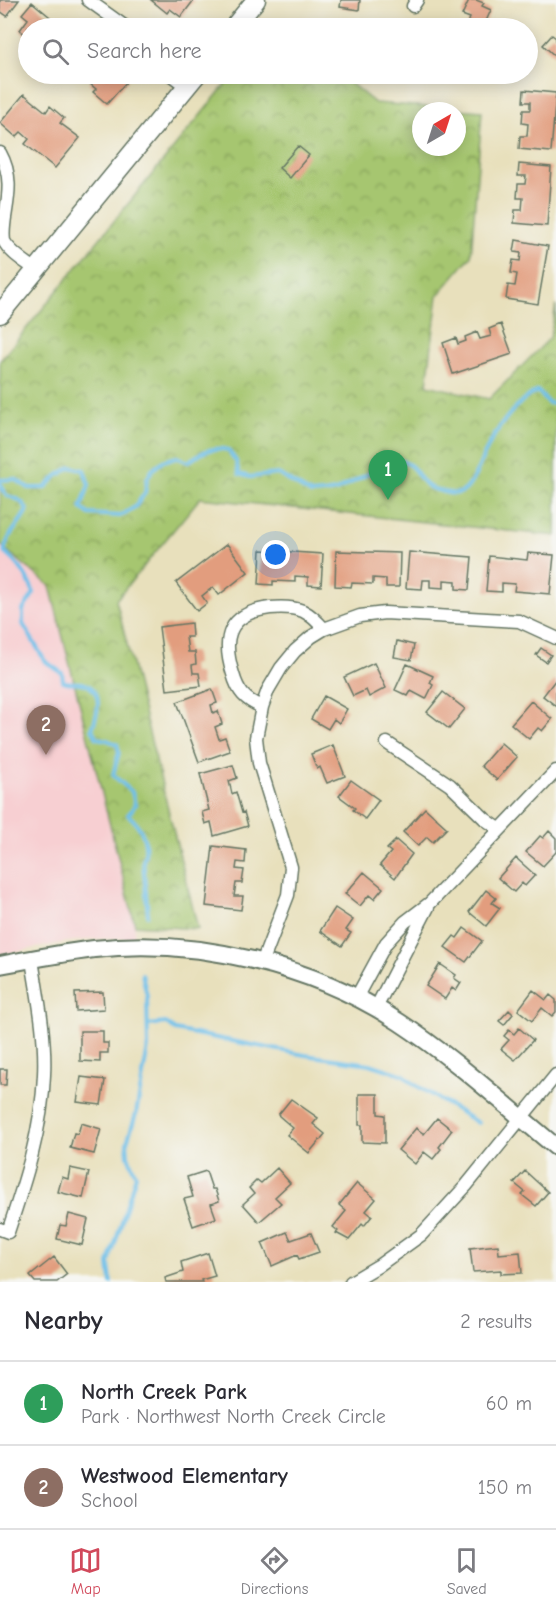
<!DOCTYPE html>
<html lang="en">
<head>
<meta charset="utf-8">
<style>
  body { margin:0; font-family:"Comic Neue",sans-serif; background:#f7f7f7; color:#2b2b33 }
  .compass { position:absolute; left:412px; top:102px; width:54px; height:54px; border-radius:50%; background:#fff; box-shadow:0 3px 15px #0003; rotate:39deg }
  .you { position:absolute; left:276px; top:555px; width:21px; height:21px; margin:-15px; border:4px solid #fff; border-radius:50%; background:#1a73e8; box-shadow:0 0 0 9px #1a73e833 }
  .badge { display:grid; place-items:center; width:39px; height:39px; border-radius:50%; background:#d1495b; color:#fff; font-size:20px; font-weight:700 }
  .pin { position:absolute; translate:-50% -50px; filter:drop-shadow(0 2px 3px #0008) }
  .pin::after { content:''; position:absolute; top:32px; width:21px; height:18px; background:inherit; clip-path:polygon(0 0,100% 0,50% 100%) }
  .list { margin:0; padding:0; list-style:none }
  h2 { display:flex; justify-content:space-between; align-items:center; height:78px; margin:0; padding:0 24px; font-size:26px }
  h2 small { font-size:20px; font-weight:400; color:#7c7c81 }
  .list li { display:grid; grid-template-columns:39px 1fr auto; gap:18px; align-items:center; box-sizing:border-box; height:84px; padding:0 24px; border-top:2px solid #e1e1e2 }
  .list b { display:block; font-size:22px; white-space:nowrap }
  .list p { margin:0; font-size:20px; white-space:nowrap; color:#7c7c81 }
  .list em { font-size:20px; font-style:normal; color:#7c7c81 }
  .icon { flex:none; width:33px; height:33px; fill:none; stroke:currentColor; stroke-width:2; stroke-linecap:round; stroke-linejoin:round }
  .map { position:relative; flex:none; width:556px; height:1282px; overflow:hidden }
  .search { position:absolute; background:#fff; box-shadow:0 3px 15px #0003; left:18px; right:18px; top:18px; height:66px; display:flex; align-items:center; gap:15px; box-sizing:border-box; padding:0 21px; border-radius:33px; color:#7c7c81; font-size:22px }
  .sheet { height:246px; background:#fff }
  nav { display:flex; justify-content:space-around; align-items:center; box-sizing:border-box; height:84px; border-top:2px solid #e1e1e2; background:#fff; font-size:16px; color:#7c7c81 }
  nav a { display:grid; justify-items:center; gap:3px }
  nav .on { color:#d1495b }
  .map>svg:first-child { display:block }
  .built { fill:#f7cfd2 }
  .park { fill:url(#park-crowns); stroke:#628252; stroke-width:1.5; fill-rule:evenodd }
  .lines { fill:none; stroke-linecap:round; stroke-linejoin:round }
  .stream { stroke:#6ec0ea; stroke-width:4 }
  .building { fill:#e29d7e }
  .minor-casing { stroke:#657664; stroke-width:15 }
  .tertiary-casing { stroke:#657664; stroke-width:20 }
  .secondary-casing { stroke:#657664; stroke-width:21 }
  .minor { stroke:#fff; stroke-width:12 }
  .tertiary { stroke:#fff; stroke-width:16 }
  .secondary { stroke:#fff; stroke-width:18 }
</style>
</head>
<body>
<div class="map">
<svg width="556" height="1282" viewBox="0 0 556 1282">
  <defs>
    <pattern id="park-crowns" width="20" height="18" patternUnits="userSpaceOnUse" patternTransform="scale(1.5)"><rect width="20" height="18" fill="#a6c66f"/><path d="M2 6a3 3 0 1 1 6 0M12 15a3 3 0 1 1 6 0" fill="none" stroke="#87a25c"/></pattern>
  </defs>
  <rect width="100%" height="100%" fill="#f6f6f2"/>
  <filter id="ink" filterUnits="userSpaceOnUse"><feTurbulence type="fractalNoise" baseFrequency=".0167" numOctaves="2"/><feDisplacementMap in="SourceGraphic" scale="12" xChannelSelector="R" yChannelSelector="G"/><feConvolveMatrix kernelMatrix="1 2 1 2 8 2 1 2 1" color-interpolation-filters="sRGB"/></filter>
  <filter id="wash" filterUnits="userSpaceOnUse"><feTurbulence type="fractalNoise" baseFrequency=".008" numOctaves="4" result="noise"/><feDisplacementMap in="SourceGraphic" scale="24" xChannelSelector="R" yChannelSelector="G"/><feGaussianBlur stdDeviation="1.35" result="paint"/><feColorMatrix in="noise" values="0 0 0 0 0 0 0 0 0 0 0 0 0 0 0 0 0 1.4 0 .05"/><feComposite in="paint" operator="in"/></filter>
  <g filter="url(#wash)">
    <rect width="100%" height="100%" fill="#e8e0bc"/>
    <path class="built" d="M0 545 50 586 135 925 134 938 97 939 67 942 0 955Z"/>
    <path class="park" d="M234 74H339L375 103 482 111 471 256 438 295 427 385 489 399 550 338 556 305V536L200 498 116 600 198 929 135 925 50 586 0 545V361ZM421 111H457V147H421Z"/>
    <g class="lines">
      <path class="stream" d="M0 480 15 479 29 488H45L57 476 71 467 84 470 89 485 81 508 89 514 120 516 135 507 145 493 147 479 152 470 163 461 177 457 188 462C202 452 211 446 228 450L236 461 239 474 250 477 278 474 311 494 324 493 336 491 396 459C401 461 408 463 412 467 421 476 421 485 434 489 443 492 458 497 465 490 475 481 479 464 485 453 495 431 516 400 538 391L548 403 556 404
        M0 480 1 487 7 496C17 498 22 500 27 510 18 527 8 533 4 552 19 563 27 576 34 593L23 610V624L45 661 62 673 63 681C70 684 75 682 82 683 105 689 98 713 92 729L97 738 107 740 117 744 119 752 113 775 132 792 135 805 128 815C141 825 150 845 143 861L148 915
        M148 1025 166 1023 175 1030 190 1033 305 1055 370 1064 404 1075 414 1084 478 1123
        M111 1282 109 1263 136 1175 128 1156 127 1142 136 1114 148 1047 147 996 142 974"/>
    </g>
    <g id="blocks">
      <path class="building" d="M0 0H19L7 16 0 11Z
        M151 0H194L181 17 170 9 167 13Z
        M341 0H360L359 10 340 7Z
        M469 0H476L484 3 482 6 491 10 483 28H473L467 26 470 18 462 15Z
        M32 2 61 26 59 28H28V37L20 30 28 19 22 14Z
        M552 35 556 38V57L543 45Z
        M97 74H121L128 80 107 104 93 92 96 89 89 83Z
        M395 74H417L415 81 404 78 403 83 393 81Z
        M524 90 556 93 551 152 519 149 520 136H527L528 124 522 123 523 110H530V102H523Z
        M24 94 46 112 50 106 64 118 60 123 80 138 55 168 25 144 29 139 21 132 16 137 0 123Z
        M298 146 309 155 290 178 279 168Z
        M519 164 551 167 547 226 514 223 515 210H522L523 198H517L518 184H525L526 176H518Z
        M516 240 548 246 538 304 506 299 508 285 515 286 517 274 511 273 513 260 520 261 521 253 514 252Z
        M501 324 512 354 453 374 443 343 456 338 458 344 466 341 465 337 477 332 480 339 491 336 489 329Z
        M227 544 248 572 219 595 213 587 202 596 207 603 197 611 176 583Z
        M261 550 323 554 321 586 308 585V577L295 576V582L273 581V585L259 584Z
        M336 551 400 553 399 587H386V579L373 578V584L352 583 351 587 335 586Z
        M409 552 472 557 469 590 456 589V581L444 580V588L430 587V580H423L422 589 406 588Z
        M528 553 554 555 550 594 514 591 515 584 502 583V592L486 591 489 556 527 560Z
        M191 623 192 637H186L188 652H195L196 664 192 665 193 673H199L201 686 167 690 159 627Z
        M397 641 414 645 411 660 394 657Z
        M541 648 551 655 546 662 536 655Z
        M374 663 386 688 369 697 366 690 353 696 344 677Z
        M407 664 433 676 430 683 433 685 426 699 411 691 408 696 395 690Z
        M556 679V706L543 696Z
        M212 689 217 703 211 705 213 713 218 711 222 724 215 727 219 739 225 737 230 751 199 762 177 702Z
        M443 692 465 709 449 729 427 712Z
        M324 696 347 709 339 723 334 719 328 729 311 719Z
        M531 701 552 719 542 731 538 728 529 739 511 724Z
        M501 743 517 757 497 780 481 766Z
        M333 745 345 776 327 783 320 767 317 769 311 754Z
        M233 765 237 778 229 781 232 794 236 792 242 813 244 812 248 826 214 836 211 822 205 824 202 812 209 810 200 774Z
        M351 780 379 800 365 819 353 810 355 808 339 796Z
        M425 808 447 828 433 842 427 837 418 846 403 832Z
        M549 831 556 838V852L543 866 526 852 540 836 543 838Z
        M396 840 412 854 395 878 380 865 391 852 387 849Z
        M213 846 246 850 245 863 237 862 236 869 244 870 242 883H236L234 896H243L241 910 206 906Z
        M516 858 535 875 525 886 522 883 514 892 498 878Z
        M364 872 383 888 374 899 369 895 360 906 345 894Z
        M486 890 496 898 492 903 500 908 486 926 469 912Z
        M335 908 353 920 346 930 351 933 342 946 320 931Z
        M464 928 482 941 466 962 445 947 454 936 457 938Z
        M440 964 456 975 454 978 461 983 456 991 452 988 445 999 426 986Z
        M533 990 546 1000 550 995 556 1000V1012L552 1016 542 1008 532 1021 518 1010Z
        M103 992 104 1009 76 1011 75 993Z
        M509 1010 513 1014 504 1025 499 1021Z
        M519 1028 533 1040 515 1060 501 1049 509 1040 504 1036 509 1030 514 1034Z
        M80 1031H103V1043H108V1053H100V1062L80 1061Z
        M0 1069H7L6 1085H0Z
        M81 1077 105 1080 101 1105 77 1102Z
        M359 1094H378V1114L385 1115V1143L362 1142V1125H359Z
        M291 1099 318 1118 313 1124 325 1134 309 1153 287 1135 293 1128 278 1115Z
        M437 1118 452 1130 439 1147 441 1149 433 1159 424 1152 415 1164 398 1150 416 1128 424 1134Z
        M81 1123 101 1129 94 1154 70 1148 74 1133 78 1134Z
        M70 1168 89 1172 83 1198 58 1192 62 1177 68 1179Z
        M277 1168 290 1183 275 1197 281 1203 259 1222 243 1204 254 1194 249 1188 257 1180 261 1183Z
        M206 1171 212 1189H215L219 1201 211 1204 216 1218 193 1226 184 1199 193 1197 187 1177Z
        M525 1171 548 1192 536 1206 522 1195 525 1192 514 1183Z
        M357 1183 376 1199 366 1211 372 1216 364 1226 362 1224 349 1240 336 1233 338 1231 333 1227 346 1211 339 1205Z
        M69 1214 88 1219 82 1245 57 1239 60 1225 66 1226Z
        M287 1232 291 1240 311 1233 319 1252 299 1259 297 1255 272 1266 262 1243Z
        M498 1245 499 1254 520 1252 522 1273 501 1274V1270L473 1272 470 1248Z
        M208 1253 215 1276 201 1280 202 1282H166L165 1278 183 1272 181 1262Z
        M54 1257 67 1274 57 1282H35L30 1276Z"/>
    </g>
  </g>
  <g filter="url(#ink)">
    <use href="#blocks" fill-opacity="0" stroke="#657664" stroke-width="1.5"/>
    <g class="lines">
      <g class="minor-casing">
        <path id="minor" d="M88 0 127 28
          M413 6 417 0
          M170 74 186 86
          M0 153C19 187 0 216 4 241 10 253 26 262 36 270
          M262 707C245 700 238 692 233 674 221 637 229 613 270 608 281 607 293 607 303 611 311 615 318 622 324 629
          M387 743 450 785 485 819 499 829
          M262 963 288 895 291 867 259 763 256 738 262 707 268 690 281 668 295 651 311 637 324 629 360 616 385 613 519 621 556 638
          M356 998 386 943 405 922 430 903 556 771
          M376 1008 428 907
          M0 1229 8 1232C25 1181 42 1130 44 1075 46 1037 38 997 32 960
          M351 1282 378 1266 421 1235 466 1186 556 1075"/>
      </g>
      <g class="tertiary-casing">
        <path id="tertiary" d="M0 965C31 959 63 953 94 949 196 937 314 966 399 1022 454 1058 505 1105 556 1147"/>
      </g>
      <g class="secondary-casing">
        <path id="secondary" d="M233 28 256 0
          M0 314 197 74"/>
      </g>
      <use href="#minor" class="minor"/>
      <use href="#tertiary" class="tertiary"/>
      <use href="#secondary" class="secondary"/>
    </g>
  </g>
</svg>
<svg class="compass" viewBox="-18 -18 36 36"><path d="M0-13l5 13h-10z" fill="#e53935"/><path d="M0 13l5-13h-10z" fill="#7c7c81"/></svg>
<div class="you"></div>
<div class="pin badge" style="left:388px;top:500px;background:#2e9e5b">1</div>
<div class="pin badge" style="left:46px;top:755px;background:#8d6e63">2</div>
<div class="search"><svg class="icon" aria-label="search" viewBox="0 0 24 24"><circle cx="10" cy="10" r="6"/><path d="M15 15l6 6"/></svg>Search here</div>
</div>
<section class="sheet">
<h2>Nearby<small>2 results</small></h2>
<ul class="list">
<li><span class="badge" style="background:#2e9e5b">1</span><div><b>North Creek Park</b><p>Park · Northwest North Creek Circle</p></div><em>60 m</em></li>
<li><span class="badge" style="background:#8d6e63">2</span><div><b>Westwood Elementary</b><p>School</p></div><em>150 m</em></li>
</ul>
</section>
<nav>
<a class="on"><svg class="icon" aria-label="map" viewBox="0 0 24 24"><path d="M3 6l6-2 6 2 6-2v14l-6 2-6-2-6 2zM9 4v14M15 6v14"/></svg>Map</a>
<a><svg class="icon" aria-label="directions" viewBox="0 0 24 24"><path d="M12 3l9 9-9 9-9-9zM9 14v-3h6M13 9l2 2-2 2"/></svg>Directions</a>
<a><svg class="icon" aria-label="saved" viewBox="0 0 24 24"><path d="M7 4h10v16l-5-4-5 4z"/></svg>Saved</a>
</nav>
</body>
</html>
